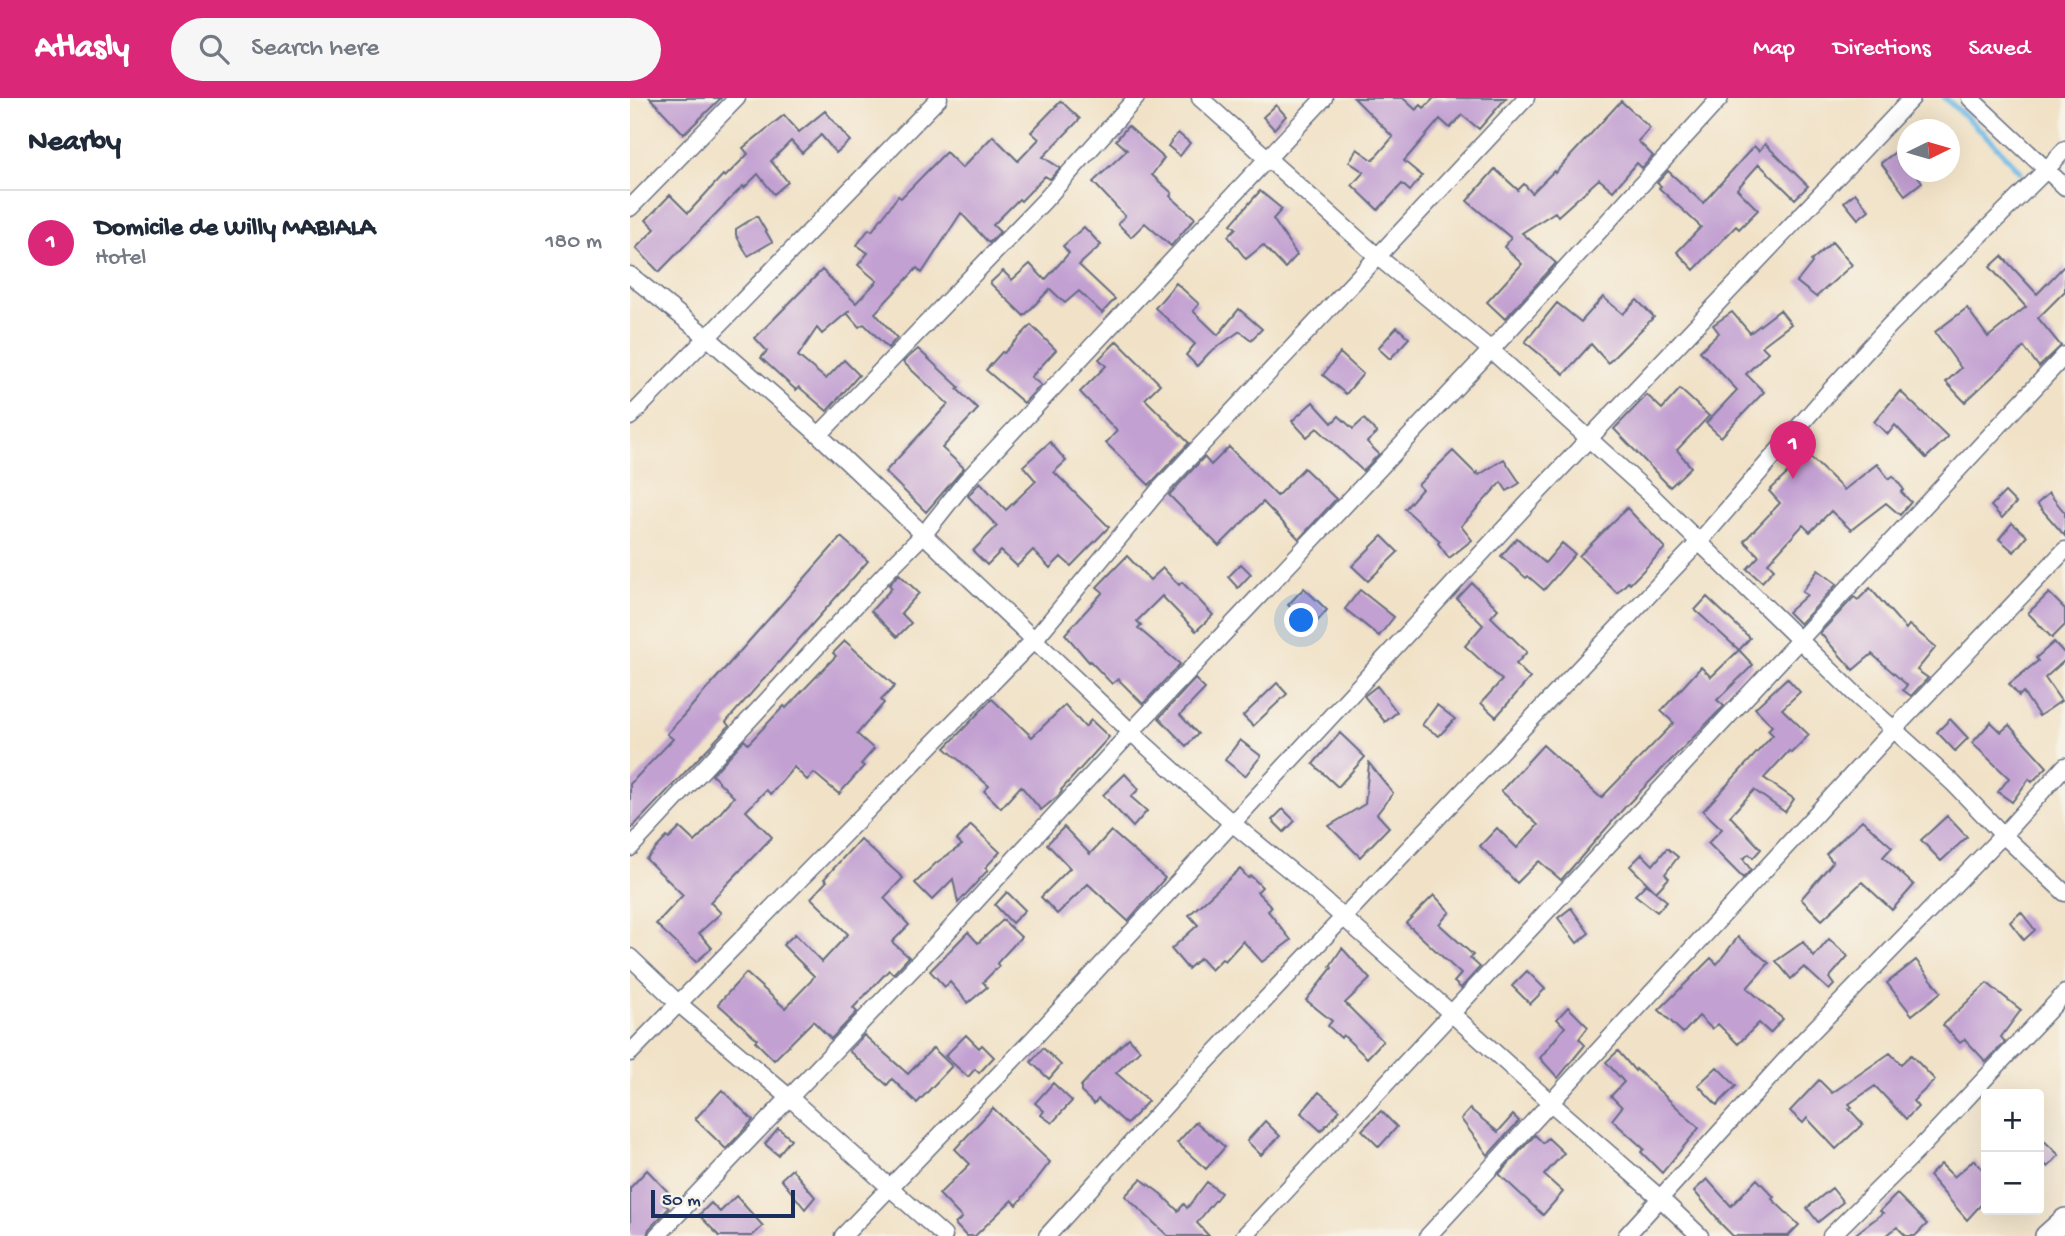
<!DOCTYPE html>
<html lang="en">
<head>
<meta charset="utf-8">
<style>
  body { margin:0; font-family:"Gochi Hand",sans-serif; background:#f6f6f7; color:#1f2937 }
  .controls { position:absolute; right:21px; bottom:21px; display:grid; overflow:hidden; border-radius:7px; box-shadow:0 7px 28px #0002 }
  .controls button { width:63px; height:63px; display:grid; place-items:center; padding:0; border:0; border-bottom:2px solid #e0e1e3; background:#fff; color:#1f2937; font:35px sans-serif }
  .compass { position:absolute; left:1267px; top:21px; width:63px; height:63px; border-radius:50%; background:#fff; box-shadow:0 7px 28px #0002; rotate:85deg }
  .scale { position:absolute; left:21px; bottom:18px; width:144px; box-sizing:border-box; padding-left:7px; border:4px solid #1b2f5e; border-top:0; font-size:19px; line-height:24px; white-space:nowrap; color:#1b2f5e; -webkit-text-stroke:5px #f7f3e8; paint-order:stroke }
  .you { position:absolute; left:672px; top:523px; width:24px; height:24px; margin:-18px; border:5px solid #fff; border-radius:50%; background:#1a73e8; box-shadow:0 0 0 10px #1a73e833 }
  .badge { display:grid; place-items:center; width:46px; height:46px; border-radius:50%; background:#db2777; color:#fff; font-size:23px; font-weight:700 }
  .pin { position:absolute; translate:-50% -58px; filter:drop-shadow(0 2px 4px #0008) }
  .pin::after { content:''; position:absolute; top:37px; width:24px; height:21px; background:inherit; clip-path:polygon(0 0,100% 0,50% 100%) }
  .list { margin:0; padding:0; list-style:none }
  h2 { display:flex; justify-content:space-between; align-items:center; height:91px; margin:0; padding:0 28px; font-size:30px }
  h2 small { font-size:23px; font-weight:400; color:#747a83 }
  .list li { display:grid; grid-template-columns:46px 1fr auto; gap:21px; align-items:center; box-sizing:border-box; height:105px; padding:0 28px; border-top:2px solid #e0e1e3 }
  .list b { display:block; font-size:26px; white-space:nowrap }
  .list p { margin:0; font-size:23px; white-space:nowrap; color:#747a83 }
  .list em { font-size:23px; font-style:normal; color:#747a83 }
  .icon { flex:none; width:38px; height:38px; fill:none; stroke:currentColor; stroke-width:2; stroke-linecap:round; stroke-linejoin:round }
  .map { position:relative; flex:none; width:1435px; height:1138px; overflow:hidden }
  header { display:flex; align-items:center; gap:42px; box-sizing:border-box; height:98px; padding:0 35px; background:#db2777; color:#fff }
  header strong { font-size:33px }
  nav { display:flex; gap:38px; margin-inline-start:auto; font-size:24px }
  .search { width:490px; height:63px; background:#f6f6f7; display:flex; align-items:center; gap:18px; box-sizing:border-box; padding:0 24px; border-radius:38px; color:#747a83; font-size:26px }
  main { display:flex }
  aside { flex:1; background:#fff }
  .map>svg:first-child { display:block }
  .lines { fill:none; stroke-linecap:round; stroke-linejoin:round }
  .stream { stroke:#6bb8e5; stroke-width:6 }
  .building { fill:#c2a0d2 }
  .minor-casing { stroke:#666e83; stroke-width:19 }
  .tertiary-casing { stroke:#666e83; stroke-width:24 }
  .minor { stroke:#fff; stroke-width:16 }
  .tertiary { stroke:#fff; stroke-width:21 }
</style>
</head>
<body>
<header>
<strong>Atlasly</strong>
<div class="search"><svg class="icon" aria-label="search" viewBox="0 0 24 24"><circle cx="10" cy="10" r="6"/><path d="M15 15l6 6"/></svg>Search here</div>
<nav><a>Map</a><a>Directions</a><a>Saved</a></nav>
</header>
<main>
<aside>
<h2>Nearby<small></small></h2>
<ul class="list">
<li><span class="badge">1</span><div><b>Domicile de Willy MABIALA</b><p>Hotel</p></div><em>180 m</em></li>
</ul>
</aside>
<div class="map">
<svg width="1435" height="1138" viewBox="0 0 1435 1138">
  <rect width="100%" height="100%" fill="#f7f3e8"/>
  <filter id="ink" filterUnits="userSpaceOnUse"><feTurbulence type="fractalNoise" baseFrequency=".0143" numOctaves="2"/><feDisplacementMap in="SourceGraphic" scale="14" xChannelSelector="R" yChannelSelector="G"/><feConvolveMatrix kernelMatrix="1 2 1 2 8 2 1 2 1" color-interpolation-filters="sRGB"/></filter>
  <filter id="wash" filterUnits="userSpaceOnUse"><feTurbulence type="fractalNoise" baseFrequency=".00686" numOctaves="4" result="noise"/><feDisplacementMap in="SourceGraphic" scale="28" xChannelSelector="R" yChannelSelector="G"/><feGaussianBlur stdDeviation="1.57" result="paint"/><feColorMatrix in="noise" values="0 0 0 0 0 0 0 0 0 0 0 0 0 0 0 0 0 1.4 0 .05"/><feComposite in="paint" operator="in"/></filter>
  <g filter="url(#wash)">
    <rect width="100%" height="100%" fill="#f1e2c7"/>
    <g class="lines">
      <path class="stream" d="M1315 0 1361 42 1390 74"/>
    </g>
    <g id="blocks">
      <path class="building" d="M20 0H91L54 36Z
        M724 0H773L786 12 791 7 794 10 804 0H876L849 31 832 17 820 30 810 21 774 63 792 78 780 93 772 86 748 112 722 87 734 74 719 64 727 51 743 62 763 39Z
        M431 3 450 21 413 59 430 70 420 81 415 78 391 103 389 101 363 127 370 134 359 145 331 115 292 175 287 170 245 215 267 240 258 250 234 226 229 229 217 215 220 212 192 236 187 230 168 258 196 281 214 262 229 277 197 313 169 289 166 292 131 260 137 253 125 240 192 172 226 205 247 183 228 167 238 155 227 147 239 131 242 133 268 98 271 100 316 54 332 70 363 38 388 63 409 41 401 34Z
        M991 3 1020 30 1008 43 1023 58 1012 70 1007 65 983 93 969 81 928 118 925 114 892 135 926 165 875 221 857 204 892 166 874 149 881 140 837 103 865 71 888 92 894 86 902 95 924 73 925 75Z
        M646 7 656 18 644 31 633 19Z
        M195 13 220 43 206 55 191 37 172 55 161 43 141 63 158 84 144 96 128 76 114 90 113 88 29 174 6 150 25 131 16 122 40 97 58 115 93 77 95 79 118 56 113 50 154 17 169 34Z
        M498 28 534 60 522 77 542 95 540 98 565 120 541 148 515 125 501 139 488 126 495 118 463 84 497 52 486 42Z
        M548 35 560 45 550 58 538 48Z
        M1135 46 1178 88 1165 101 1129 66 1107 91 1128 112 1109 131 1106 128 1064 172 1047 154 1071 129 1029 90 1031 88 1027 85 1038 73 1073 105 1124 48 1129 53Z
        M1278 49V74H1285L1292 84 1275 97 1251 65 1268 52 1271 55Z
        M630 93 652 111 643 121 667 157 655 170 633 147 616 161 598 138 606 130 601 126Z
        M1225 95 1239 112 1228 121 1214 104Z
        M127 118 142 144 118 158 106 137V131Z
        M454 129 471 147 449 167 485 201 472 215 449 193 435 205 420 191 394 218 360 185 373 173 382 182 400 166 415 182 439 155 433 148Z
        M1202 144 1222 167 1186 199 1167 184 1182 165 1181 163Z
        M1372 158 1407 196 1435 167V193L1408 220 1431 248 1409 269 1394 249 1335 304 1316 284 1331 270 1305 234 1337 210 1358 239 1396 209 1360 169Z
        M546 185 569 206 563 213 588 237 609 211 632 231 621 242 610 233 580 254 567 268 556 257 565 246 525 210Z
        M973 199 993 216 1007 202 1024 219 978 265 961 246 934 276 895 244 927 205 951 224Z
        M1150 212 1161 226 1132 248 1138 254 1116 276 1134 294 1091 339 1076 325 1107 292 1070 253 1089 235 1083 227 1102 214 1120 235Z
        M401 227 426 252 401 279 411 287 394 305 356 272 372 254 374 255Z
        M767 229 779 240 760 261 748 250Z
        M487 243 530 286 515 301 559 345 519 387 476 345 487 333 450 294 476 268 469 261Z
        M288 251 329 289 327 291 348 311 312 350 334 370 296 414 255 374 318 306 273 264Z
        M710 255 733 276 716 296 693 277Z
        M1050 291 1079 318 1047 352 1061 369 1040 389 984 331 1017 297 1032 311Z
        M1270 293 1318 339 1296 360 1265 327 1258 336 1244 324Z
        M683 304 702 325 709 318 723 331 734 321 747 335 737 344 749 356 733 373 687 330 677 339 662 323Z
        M420 344 436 363 424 374 479 429 441 468 431 459 420 470 403 452 387 468 371 453 357 467 343 453 367 428 338 398 350 384 376 412 406 383 393 368Z
        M599 349 647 398 674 370 706 401 669 441 633 404 589 448 539 397 574 359 581 367Z
        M1173 352 1214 392 1247 366 1259 381 1263 378 1274 392 1271 394 1281 404 1270 417 1256 405 1221 432 1201 413 1180 434 1173 427 1138 465 1144 471 1132 484 1117 471 1129 458 1114 443 1150 405 1139 393 1163 370 1159 366Z
        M823 353 846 376 847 374 849 377 874 361 890 385 877 393 871 384 831 428 842 442 819 460 808 445 810 443 775 411 792 391 788 387Z
        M1375 394 1386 405 1372 420 1361 408Z
        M1419 395 1435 415V438L1407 406Z
        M997 410 1035 450 1000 486 998 484 987 495 949 458Z
        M1382 425 1397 438 1384 454 1369 441Z
        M752 438 768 454 738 483 722 468Z
        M211 439 238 463 96 624 99 628 0 732V686L43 641 37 636Z
        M887 440 915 465 932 445 945 456 914 492 898 478 896 480 871 458Z
        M497 458 520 482 533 470 549 487 552 484 583 517 566 533 532 498 507 523 511 527 508 530 550 566 513 606 488 581 482 586 460 563 459 564 435 536 473 494 467 489Z
        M611 466 621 476 608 490 598 479Z
        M1188 472 1207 486 1170 526 1158 514 1177 497 1172 494Z
        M269 476 289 495 271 515 281 525 267 539 241 513 262 490 259 487Z
        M842 485 868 511 861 519 897 554 886 566 900 580 866 619 851 605 872 582 835 548 853 527 827 501Z
        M674 490 697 512 682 529 658 507Z
        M1240 490 1276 531 1279 527 1306 549 1287 572 1298 580 1281 598 1273 592 1277 587 1242 556 1223 572 1190 535 1224 499 1228 502Z
        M730 492 764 519 749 538 715 511Z
        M1419 495 1435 511V527L1422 540 1398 515Z
        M1077 499 1120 540 1109 552 1065 512Z
        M215 543 265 588 251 602 254 605 227 636 244 651 231 666 234 668 209 696 184 675 177 682 164 669 141 696 136 692 116 713 142 739 80 804 91 815 69 835 82 850 66 864 26 826 53 797 16 761 37 739 39 741 50 730 65 744 104 699 82 677 114 642 118 646 154 608 156 610 206 558 203 555Z
        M1424 544 1435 556V562L1415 580 1431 603 1409 618 1393 594 1389 598 1379 586 1408 563 1406 560Z
        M1109 552 1123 567 1087 602 1094 608 995 709 931 782 909 763 887 785 850 748 867 730 887 750 908 727 871 693 913 647 971 700 1044 625 1031 613 1071 569 1081 579Z
        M1157 580 1170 594 1152 611 1179 637 1161 655 1159 653 1134 680 1164 701 1155 714 1124 692 1100 718 1131 751 1123 760 1119 756 1113 761 1121 772 1113 780 1078 745 1092 731 1073 713 1143 637 1138 632 1142 628 1125 610Z
        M565 581 575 591 550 617 568 636 556 648 529 620Z
        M647 585 657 596 623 628 613 618Z
        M747 588 767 614 755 624 734 598Z
        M362 601 402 639 435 607 455 629 461 622 479 639 431 692 432 693 428 698 411 712 391 688 371 710 354 693 359 688 315 650Z
        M807 607 825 621 809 638 792 627Z
        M1320 621 1338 640 1325 653 1307 634Z
        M1361 624 1371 634 1379 627 1417 669 1402 684 1399 681 1382 704 1368 694 1379 680 1342 645Z
        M710 635 735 659 708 689 683 666Z
        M610 642 631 658 615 678 595 662Z
        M739 665 763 695 747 716 759 729 730 759 699 728 735 706Z
        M495 676 509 691 501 699 517 713 503 729 473 697Z
        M653 711 665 723 654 734 642 722Z
        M1317 718 1337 739 1311 763 1291 742Z
        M1232 722 1262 749 1253 759 1284 787 1262 812 1232 784 1192 822 1171 801 1203 764 1196 756Z
        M341 727 370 754 355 770 358 772 328 805 323 781 302 802 285 785 306 765 332 747 327 742Z
        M434 729 460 756 481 733 535 780 498 823 458 786 427 816 411 799 440 770 417 746Z
        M230 741 273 780 254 800 279 827 262 844 279 859 263 876 259 872 223 910 227 914 201 941 183 923 144 962 125 943 127 941 88 906 116 875 155 910 181 883 184 878 153 847 165 836 192 864 218 836 181 800 197 783 194 781Z
        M1037 750 1048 759 1035 776 1039 780 1026 794 1000 768 1012 756 1023 767Z
        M610 771 618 780 621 778 632 789 627 794 642 809 638 813 661 842 632 864 613 843 595 863 592 861 581 872 570 860 558 871 541 851 568 827 559 817Z
        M1016 786 1037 803 1027 814 1005 797Z
        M377 794 395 812 382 825 365 807Z
        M804 797 820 814 809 826 843 857 840 860 850 869 831 890 824 884 831 876 776 825Z
        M941 810 959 835 947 845 928 820Z
        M1391 814 1405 832 1394 842 1380 824Z
        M373 822 391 839 367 865 369 868 353 884 357 889 338 905 320 884 315 889 300 873 338 834 348 845Z
        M1108 839 1139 865 1117 890 1153 921 1140 935 1129 925 1108 946 1088 926 1082 931 1069 918 1053 935 1029 912 1081 860 1087 866Z
        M1199 841 1218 858 1199 880 1204 887 1199 892 1174 869 1161 881 1146 863 1173 844 1184 859Z
        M712 850 740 881 715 905 753 943 737 960 713 937 711 940 698 928 702 923 676 902 702 870 700 868Z
        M1286 862 1311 894 1282 917 1257 885Z
        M897 873 915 891 900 906 882 888Z
        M1357 885 1391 912 1371 939 1375 944 1356 964 1335 941 1330 945 1313 927Z
        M938 909 958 929 949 941 955 947 928 980 910 960 935 929 927 921Z
        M234 937 278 976 303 950 322 968 287 1005 262 981 257 987 219 953Z
        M336 937 349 950 352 947 364 959 349 975 345 971 338 979 315 958Z
        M499 940 510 952 486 975 518 1003 497 1026 468 1001 464 1006 451 994V988L471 966Z
        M413 950 431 967 419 981 401 964Z
        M988 953 1005 973 1006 971 1069 1030 1032 1075 1011 1054 1014 1051 982 1022 992 1009 981 998 994 984 976 964Z
        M1260 955 1271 966 1281 957 1305 982 1283 1003 1288 1009 1276 1021 1245 988 1219 1006 1222 1009 1219 1011 1233 1026 1206 1051 1177 1020 1173 1025 1160 1013 1189 982 1202 995Z
        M1087 969 1106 988 1087 1007 1068 987Z
        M423 985 442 1003 422 1025 411 1017 414 1013 405 1005Z
        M92 992 123 1022 96 1051 65 1021Z
        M689 994 710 1012 691 1033 671 1015Z
        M363 1010 420 1064 387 1107 382 1102 345 1138H336L325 1126 332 1120 309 1096 340 1066 325 1051Z
        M840 1011 868 1034 883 1017 889 1023 858 1057 831 1021Z
        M751 1013 767 1029 749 1049 732 1032Z
        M635 1023 650 1038 631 1057 617 1043Z
        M566 1024 595 1049 576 1071 547 1045Z
        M148 1030 161 1041 148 1057 135 1046Z
        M905 1037 913 1045 918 1040 934 1055 914 1077 933 1094 913 1117 869 1076Z
        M1409 1038 1429 1057 1418 1069 1409 1061Z
        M1344 1062 1356 1075V1101L1337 1122 1299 1078 1311 1066 1324 1079Z
        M162 1071 185 1099 175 1111 151 1081Z
        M17 1072 41 1097 33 1105 39 1110 19 1131 17 1138H0V1090Z
        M511 1081 531 1096 548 1113 554 1106 557 1110 577 1084 591 1095 567 1125 579 1138H538L495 1098Z
        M1077 1081 1101 1108 1127 1081 1144 1099 1142 1101 1169 1127 1158 1138H1103L1087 1122 1088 1121 1064 1093Z
        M1202 1090 1213 1104 1188 1124 1177 1110Z
        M1267 1096 1297 1126 1285 1138H1276L1267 1129 1256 1138H1223L1253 1115 1250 1113Z
        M106 1098 133 1128 122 1138H89L69 1117 81 1105 90 1114Z"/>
    </g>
  </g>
  <g filter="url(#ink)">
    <use href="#blocks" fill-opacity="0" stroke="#666e83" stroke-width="2"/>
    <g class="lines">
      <g class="minor-casing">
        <path id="minor" d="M570 0 748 159 861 252 1021 397 1228 599 1323 685 1373 737 1435 795
          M1340 0 1435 89
          M0 110 107 0
          M0 177 77 239 189 337 501 634 602 725 668 779 821 915 921 1005 1030 1100 1070 1138
          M0 319 309 0
          M189 337 414 103 506 0
          M0 750 263 467 294 436 336 383 694 0
          M0 859 48 905 160 1000 314 1138
          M0 955 404 542 528 393 896 0
          M27 1138 311 841 501 634 861 252 1090 0
          M213 1138 403 941 898 405 1282 0
          M417 1138 544 998 1070 443 1197 296 1260 227 1417 71 1435 51
          M614 1138 1435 257
          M798 1138 1264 631 1435 452
          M996 1138 1170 946 1373 737 1435 668
          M1201 1138 1292 1048 1435 895"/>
      </g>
      <g class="tertiary-casing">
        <path id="tertiary" d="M1416 1138 1435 1121"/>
      </g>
      <use href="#minor" class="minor"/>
      <use href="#tertiary" class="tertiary"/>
    </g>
  </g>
</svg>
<div class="controls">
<button>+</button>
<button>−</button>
</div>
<svg class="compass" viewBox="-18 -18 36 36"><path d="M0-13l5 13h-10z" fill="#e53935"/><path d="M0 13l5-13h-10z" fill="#747a83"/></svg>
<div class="scale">50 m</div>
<div class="you"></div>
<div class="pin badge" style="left:1163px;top:381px">1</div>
</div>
</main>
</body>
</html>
